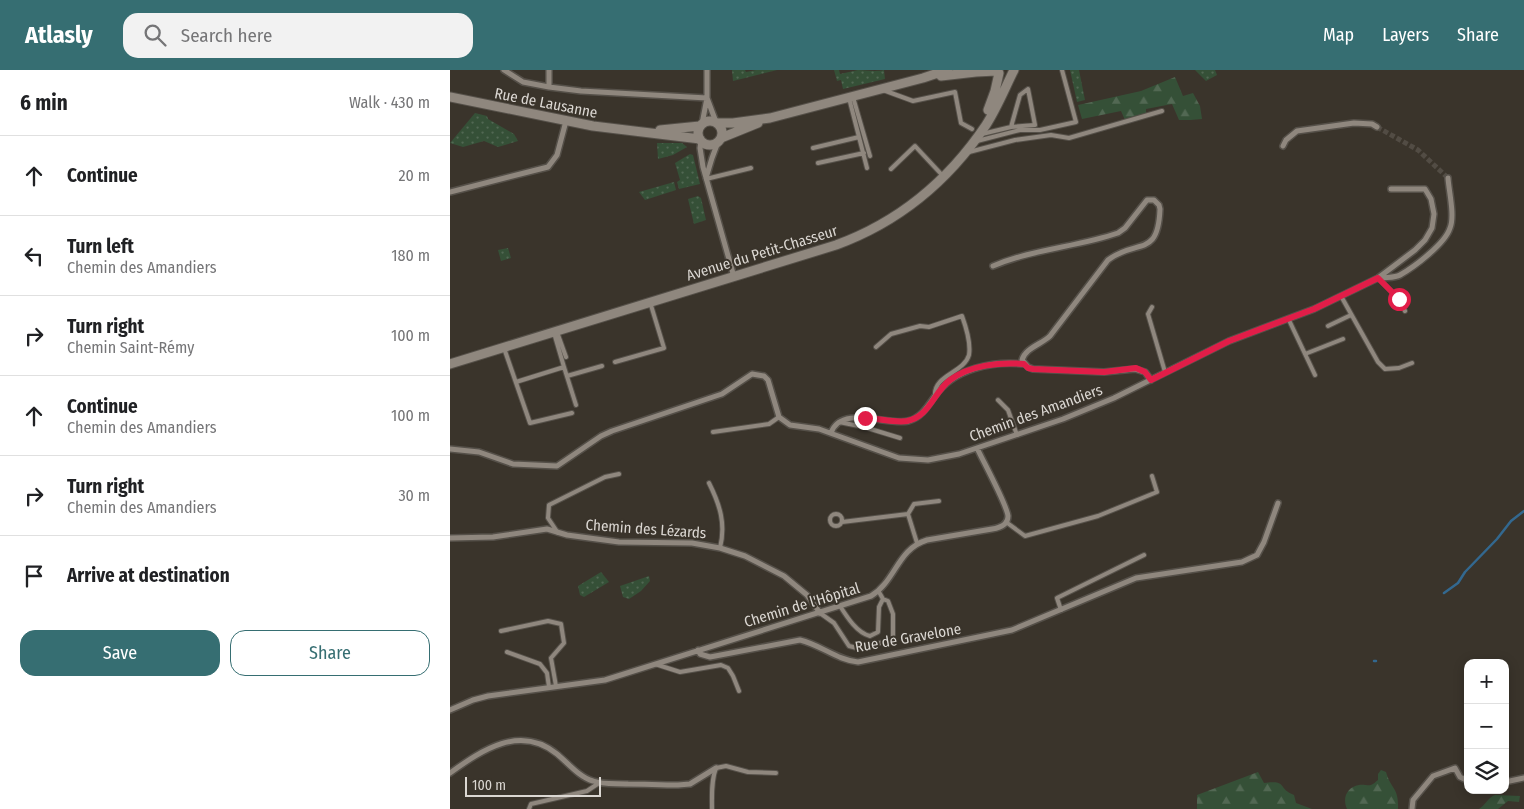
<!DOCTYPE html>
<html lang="en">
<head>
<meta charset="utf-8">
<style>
  body { margin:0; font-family:"Fira Sans Condensed",sans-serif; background:#f2f2f2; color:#202124 }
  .controls { position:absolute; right:15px; bottom:15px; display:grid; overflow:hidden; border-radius:10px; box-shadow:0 2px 12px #0003 }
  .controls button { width:45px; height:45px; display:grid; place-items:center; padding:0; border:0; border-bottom:1px solid #e0e0e0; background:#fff; color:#202124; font:25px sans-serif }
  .scale { position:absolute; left:15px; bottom:12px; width:136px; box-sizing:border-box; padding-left:5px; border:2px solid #dbd7d2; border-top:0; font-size:14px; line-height:18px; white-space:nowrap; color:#dbd7d2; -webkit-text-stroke:4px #3a342b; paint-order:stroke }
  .stop { position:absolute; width:15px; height:15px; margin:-11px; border:4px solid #e11d48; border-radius:50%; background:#fff }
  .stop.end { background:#e11d48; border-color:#fff; box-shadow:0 1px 5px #0008 }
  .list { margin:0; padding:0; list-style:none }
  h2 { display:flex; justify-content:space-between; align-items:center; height:65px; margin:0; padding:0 20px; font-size:21px }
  h2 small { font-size:16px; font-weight:400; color:#757577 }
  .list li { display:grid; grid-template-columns:32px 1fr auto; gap:15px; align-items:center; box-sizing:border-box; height:80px; padding:0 20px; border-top:1px solid #e0e0e0 }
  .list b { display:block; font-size:19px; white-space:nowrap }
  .list p { margin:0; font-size:16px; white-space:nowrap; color:#757577 }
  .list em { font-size:16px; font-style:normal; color:#757577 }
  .actions { display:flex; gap:10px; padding:15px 20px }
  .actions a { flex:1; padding:11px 0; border:1px solid #366e72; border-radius:15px; text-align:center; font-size:18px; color:#366e72 }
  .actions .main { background:#366e72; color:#fff }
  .icon { flex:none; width:28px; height:28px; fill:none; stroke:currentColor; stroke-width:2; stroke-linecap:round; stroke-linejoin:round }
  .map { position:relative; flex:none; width:1074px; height:739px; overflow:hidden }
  header { display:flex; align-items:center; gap:30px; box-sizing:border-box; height:70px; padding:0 25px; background:#366e72; color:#fff }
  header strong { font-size:24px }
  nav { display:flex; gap:28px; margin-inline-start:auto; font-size:18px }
  .search { width:350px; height:45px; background:#f2f2f2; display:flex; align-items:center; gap:12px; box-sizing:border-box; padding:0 18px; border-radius:15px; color:#757577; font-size:19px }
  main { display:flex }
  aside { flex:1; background:#fff }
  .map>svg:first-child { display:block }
  .grass { fill:url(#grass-dots) }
  .forest { fill:url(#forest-firs) }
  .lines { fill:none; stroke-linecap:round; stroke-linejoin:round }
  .stream { stroke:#33688f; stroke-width:2.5 }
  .minor-tunnel { stroke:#524c44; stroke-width:5; stroke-dasharray:5 2.5; stroke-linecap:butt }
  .service-casing { stroke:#555049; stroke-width:6 }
  .minor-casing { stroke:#555049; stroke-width:8 }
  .tertiary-casing { stroke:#555049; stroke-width:11 }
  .service { stroke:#8f877e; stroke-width:4 }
  .minor { stroke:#8f877e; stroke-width:5 }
  .tertiary { stroke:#8f877e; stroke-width:9 }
  .route { stroke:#e11d48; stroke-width:6 }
  .labels { text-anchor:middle; stroke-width:4; stroke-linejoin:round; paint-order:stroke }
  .street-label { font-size:15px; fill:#dbd7d2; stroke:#3a342b }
</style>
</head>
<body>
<header>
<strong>Atlasly</strong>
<div class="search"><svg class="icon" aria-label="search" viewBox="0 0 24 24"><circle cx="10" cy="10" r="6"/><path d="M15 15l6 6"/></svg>Search here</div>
<nav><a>Map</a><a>Layers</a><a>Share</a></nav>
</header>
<main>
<aside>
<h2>6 min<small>Walk · 430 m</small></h2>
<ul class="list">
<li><svg class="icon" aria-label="ahead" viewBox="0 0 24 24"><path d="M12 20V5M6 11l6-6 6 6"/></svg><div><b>Continue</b></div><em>20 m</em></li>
<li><svg class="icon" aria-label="left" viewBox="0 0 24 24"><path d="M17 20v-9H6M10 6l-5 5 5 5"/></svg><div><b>Turn left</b><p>Chemin des Amandiers</p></div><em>180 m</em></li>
<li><svg class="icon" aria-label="right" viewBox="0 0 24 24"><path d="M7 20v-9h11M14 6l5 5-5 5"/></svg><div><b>Turn right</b><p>Chemin Saint-Rémy</p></div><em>100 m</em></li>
<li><svg class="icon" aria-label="ahead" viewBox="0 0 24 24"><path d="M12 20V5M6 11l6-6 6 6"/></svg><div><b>Continue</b><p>Chemin des Amandiers</p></div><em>100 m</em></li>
<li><svg class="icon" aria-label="right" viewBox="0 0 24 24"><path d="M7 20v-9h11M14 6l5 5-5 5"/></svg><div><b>Turn right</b><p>Chemin des Amandiers</p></div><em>30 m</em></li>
<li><svg class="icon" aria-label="arrive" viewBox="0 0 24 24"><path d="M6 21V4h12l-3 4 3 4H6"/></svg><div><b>Arrive at destination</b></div></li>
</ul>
<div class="actions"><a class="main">Save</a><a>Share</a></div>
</aside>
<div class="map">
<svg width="1074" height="739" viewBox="0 0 1074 739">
  <defs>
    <pattern id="grass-dots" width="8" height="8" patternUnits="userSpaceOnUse" patternTransform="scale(1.25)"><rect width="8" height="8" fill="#355037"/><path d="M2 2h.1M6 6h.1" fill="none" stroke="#526853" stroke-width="1.8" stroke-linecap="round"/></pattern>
    <pattern id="forest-firs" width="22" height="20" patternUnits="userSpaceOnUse" patternTransform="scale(1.25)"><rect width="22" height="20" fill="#355037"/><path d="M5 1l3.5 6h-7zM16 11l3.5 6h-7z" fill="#526853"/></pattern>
  </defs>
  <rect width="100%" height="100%" fill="#3a342b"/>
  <path class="grass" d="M282 0H295L296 2 306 0H327L283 11Z
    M384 0H389L390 4C396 3 402 1 408 0 417 0 424 2 434 0L435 9 393 19 391 10 387 11Z
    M620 0H629L635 30 627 32Z
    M745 0H765L767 5 756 11Z
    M25 43 37 46 38 49 64 64 68 71 48 77 34 71 13 77 0 73Z
    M207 73H232L237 77 223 85 208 89Z
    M240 84 243 85 250 114 229 119 227 112 230 110 225 93Z
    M224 112 226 120 195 130 189 122Z
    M248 126 251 128 256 150 244 154 238 129Z
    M58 178 61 188 51 191 48 180Z
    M151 502 159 512 134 527 130 525 128 516Z
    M199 506 200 511 191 521 179 529 173 527 170 516Z"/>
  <path class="forest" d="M725 7 733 26 743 23 750 36 752 49 740 50H729L722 34 696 39V45L675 50 671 41 632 49 628 35 691 21Z
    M931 700 936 702C941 720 949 717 948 739H897C892 728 897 717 909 715 913 714 918 716 921 715 924 714 925 712 928 710V704Z
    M808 702 814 713C839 710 826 718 844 725L846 733 862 739H747V725Z
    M1045 725 1070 726 1069 732 1058 731 1048 739H1029C1036 735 1037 728 1045 725Z"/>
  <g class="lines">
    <path class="stream" d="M994 523 1008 513 1015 502 1047 469 1061 451 1074 441
      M924 591H926"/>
    <path class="minor-tunnel" d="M927 57 968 80 998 108"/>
    <g class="service-casing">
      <path id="service" d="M433 20 463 31 505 22 511 53 522 59
        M403 27 420 86
        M399 28 417 98
        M532 64 561 57 585 55 578 19 570 25 561 57
        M527 71 570 60H590L626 52 612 0
        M363 78 409 67
        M519 82 565 70 601 65 619 68 712 41
        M368 93 414 83
        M441 99 465 76 493 106
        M256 109 301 98
        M928 208 949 229 955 241
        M891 226 928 292 935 299 949 298 962 293
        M702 237 698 244 715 302
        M838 248 865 305
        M878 256 901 245
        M107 262 116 287
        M104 263 114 297
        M426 277 441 264 470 256 479 257 512 246C516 257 521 273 519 285 514 303 483 305 485 326
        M54 278 80 353 122 343
        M855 284 893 269
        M165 292 214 278 200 232
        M117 306 152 296
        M66 312 114 297 126 335
        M548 330 558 340 567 365
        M389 352 414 357 450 368
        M263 362 319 354 329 347
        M259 413C270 435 276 454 270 478
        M380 450a6 6 0 1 1 12 0a6 6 0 1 1-12 0Z
        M458 444 464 434 489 431
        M392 452 458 444 467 473
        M556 452 575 466 648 446 707 422 702 406
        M108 463 98 448 99 435 155 407 169 404
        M390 536C397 547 407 563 420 566L428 562 429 537 433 529
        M611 540 607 528 694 485
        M370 543 384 553 399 576 407 578 439 571 443 568V544L438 531 433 529 429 522
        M51 561 98 551 111 554 114 573 101 588 106 616
        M57 582 90 594 97 603 99 617
        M205 594 230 602 271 595 278 598 283 606 289 621
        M79 739 81 734 137 721 149 713
        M262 739C262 726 261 711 266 698L276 696 298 702 326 703"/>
    </g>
    <g class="minor-casing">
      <path id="minor" d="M54 0 73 12 99 17 131 21 257 28
        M99 17V0
        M257 28 266 52
        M252 54 257 28V0
        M251 71 250 78 253 97 284 207
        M833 76 836 70 847 61 904 53 922 54 927 57
        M256 108 262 88 268 72
        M0 122 98 97 107 85 116 51
        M543 196C583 179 627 177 668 163L675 158 697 130H704L709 135 710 139C708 189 687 168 658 190L600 266C592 274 575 278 572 290L578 297 583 299 654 302 685 299 695 302 701 310
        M931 208C937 207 945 208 950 205 964 197 995 174 1000 158 1005 146 999 122 998 108
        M381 363C391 334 438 356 458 351 471 348 478 336 485 326 504 298 543 291 574 294
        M0 379 29 382 63 394 107 396 151 366 162 361 263 327 272 324 302 304 314 306 318 310 329 347 340 355 369 359 449 388 478 390 509 384 613 349 664 328 779 271 864 239 928 208 965 180 975 170 982 158 984 144 981 129 975 119H941
        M0 468 43 467 97 459 117 465 169 472 242 473 270 478 295 486 334 506 357 525 370 543
        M248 580 250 584 260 587 350 570C371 575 387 590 408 592L562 560 686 508 792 492 807 485 814 472 828 433
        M0 640 23 630 38 626 155 610 421 526C446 511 447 479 477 470L542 459C549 458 558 455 558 446 557 435 533 391 527 378
        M0 703C32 680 70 654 107 684 118 693 129 707 143 711 154 715 167 713 178 714 194 714 211 715 228 715L240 714 266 698
        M1055 712 1074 708
        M962 739 963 730 983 706 1005 698 1010 707 1018 711"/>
    </g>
    <g class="tertiary-casing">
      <path id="tertiary" d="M491 6 526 2 546 1
        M0 27 143 56 250 69
        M538 40 545 21 549 3
        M248 63a12 12 0 1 1 24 0a12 12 0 1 1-24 0Z
        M267 53H283L320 48 473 8 497 0
        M210 60 250 56
        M271 68 308 53
        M0 294 386 175C449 152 499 110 536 55 547 38 555 18 564 0"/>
    </g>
    <use href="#service" class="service"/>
    <use href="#minor" class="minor"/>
    <use href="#tertiary" class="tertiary"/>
  </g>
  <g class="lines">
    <path class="route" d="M415 348C428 348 444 353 457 351 479 347 484 322 500 310 520 295 550 292 574 294L578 298 583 299 654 302 686 298 695 302 701 310 779 271 864 239 928 208 949 229"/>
  </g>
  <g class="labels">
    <g class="street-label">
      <text transform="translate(96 33) rotate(11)" y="5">Rue de Lausanne</text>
      <text transform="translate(312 183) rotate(-17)" y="5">Avenue du Petit-Chasseur</text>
      <text transform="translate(586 343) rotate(-20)" y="5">Chemin des Amandiers</text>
      <text transform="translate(196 459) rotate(4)" y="5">Chemin des Lézards</text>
      <text transform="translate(352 535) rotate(-17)" y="5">Chemin de l'Hôpital</text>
      <text transform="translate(458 568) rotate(-10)" y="5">Rue de Gravelone</text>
    </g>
  </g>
</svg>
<div class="controls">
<button>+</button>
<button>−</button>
<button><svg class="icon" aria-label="layers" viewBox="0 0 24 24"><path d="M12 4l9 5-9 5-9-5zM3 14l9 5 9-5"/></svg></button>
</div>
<div class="scale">100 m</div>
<div class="stop" style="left:949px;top:229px"></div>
<div class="stop end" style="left:415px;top:348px"></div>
</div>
</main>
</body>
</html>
